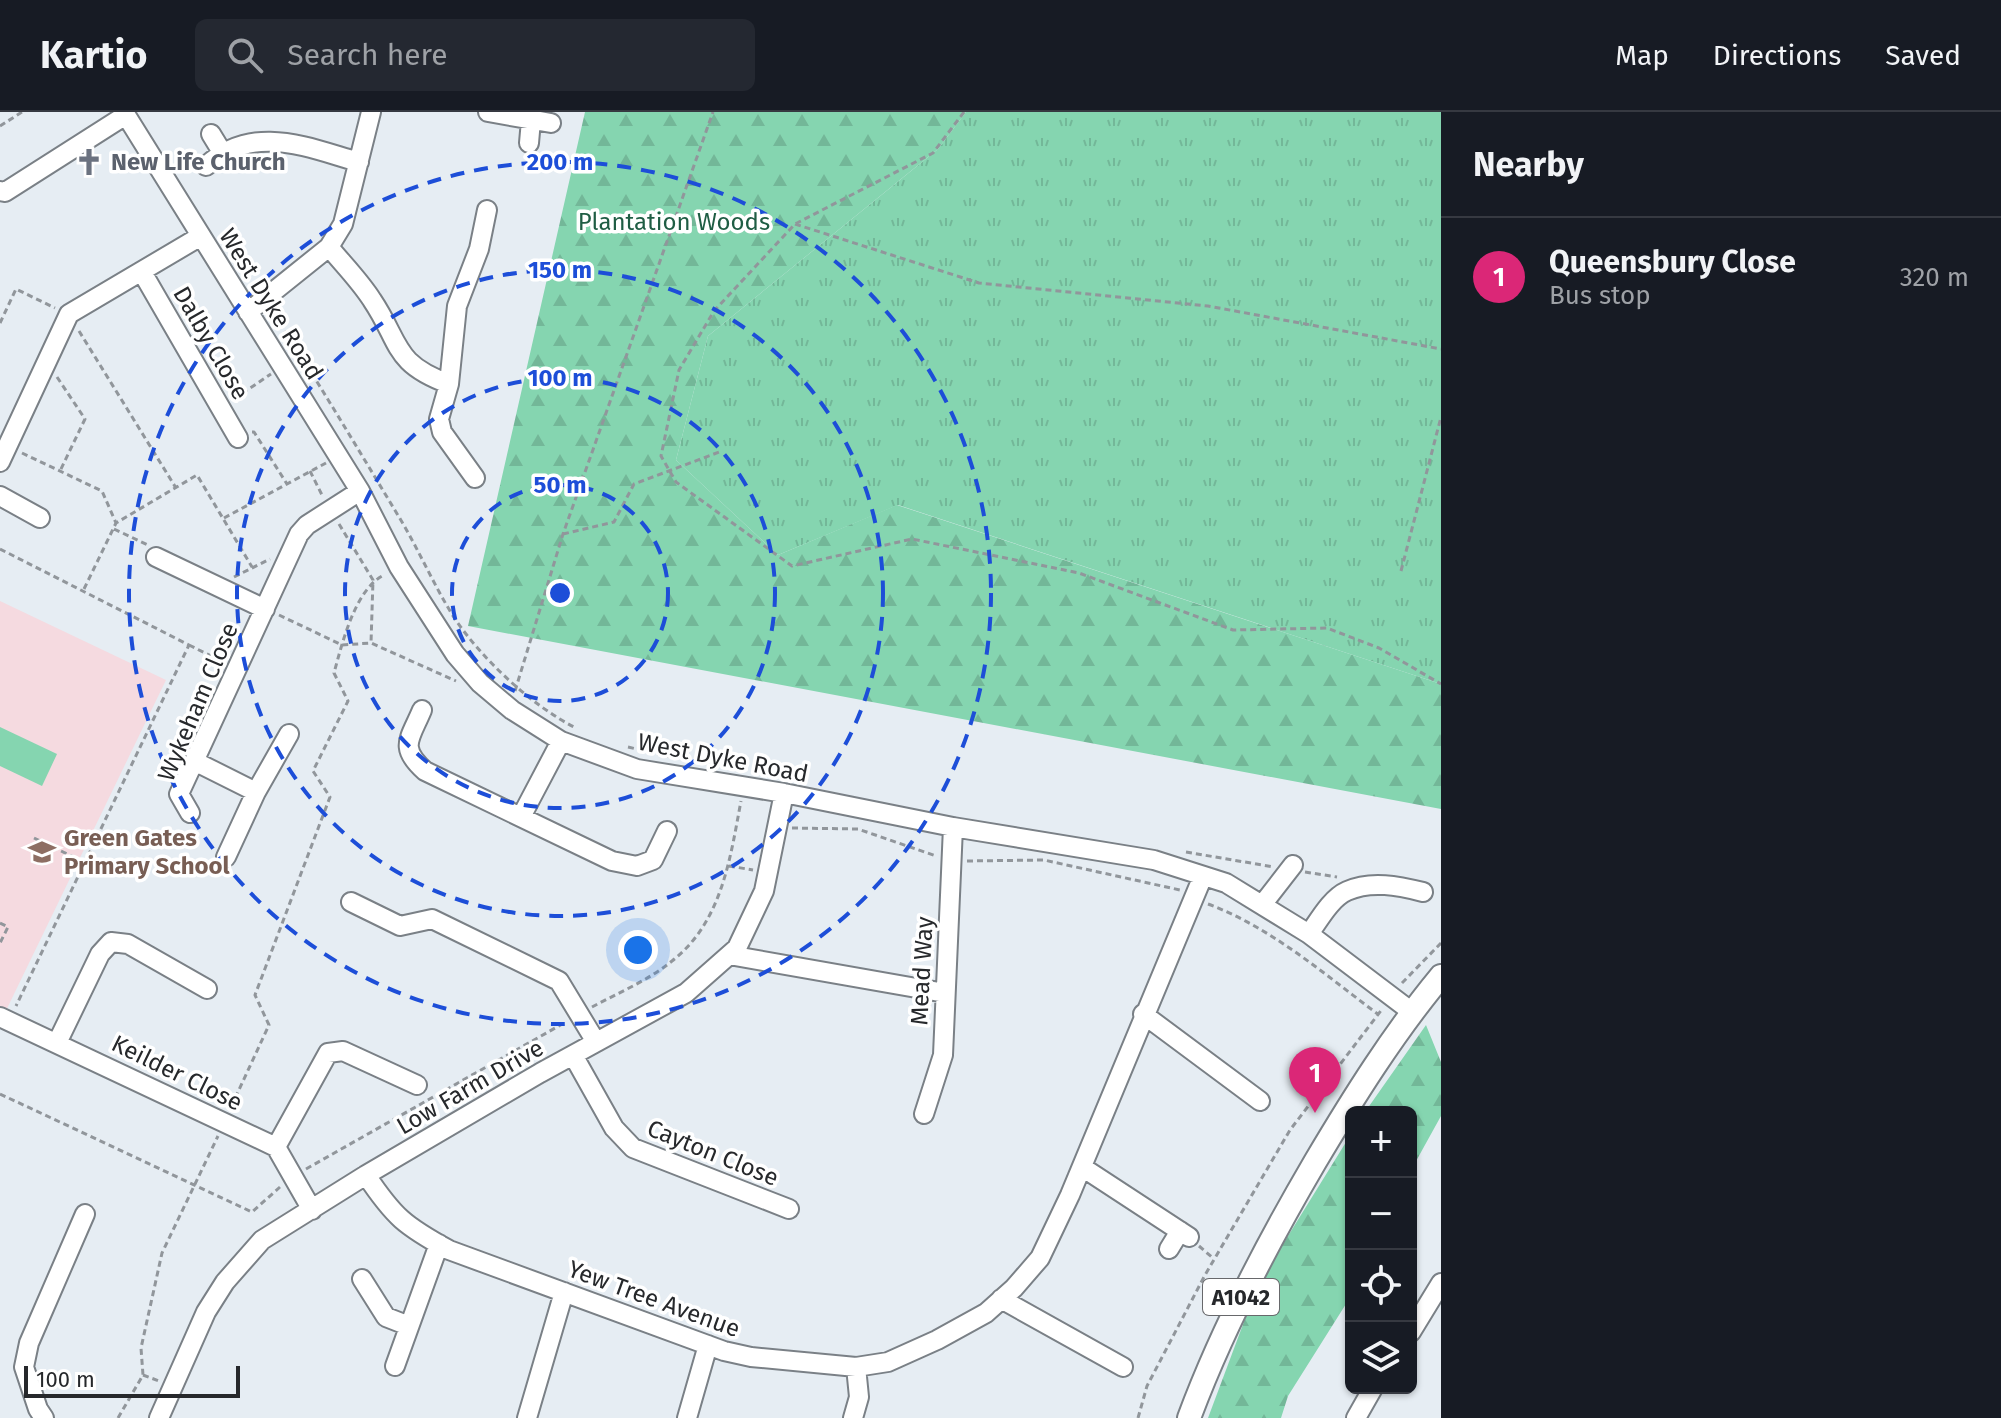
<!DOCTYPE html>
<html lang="en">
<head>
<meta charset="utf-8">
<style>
  body { margin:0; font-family:"Fira Sans",sans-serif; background:#242831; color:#f1f3f6 }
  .controls { position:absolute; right:24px; bottom:24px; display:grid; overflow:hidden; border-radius:12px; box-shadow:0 2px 6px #0004 }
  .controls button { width:72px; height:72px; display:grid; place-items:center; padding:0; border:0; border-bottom:2px solid #363941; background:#171b24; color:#f1f3f6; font:40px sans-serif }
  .scale { position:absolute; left:24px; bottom:20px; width:216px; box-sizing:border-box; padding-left:8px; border:4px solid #26282b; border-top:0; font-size:22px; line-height:28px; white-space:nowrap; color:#26282b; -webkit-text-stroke:6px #fff; paint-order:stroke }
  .you { position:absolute; left:638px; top:838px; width:28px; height:28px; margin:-20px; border:6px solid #fff; border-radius:50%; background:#1a73e8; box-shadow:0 0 0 12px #1a73e833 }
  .badge { display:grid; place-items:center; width:52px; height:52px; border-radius:50%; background:#db2777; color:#fff; font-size:26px; font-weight:700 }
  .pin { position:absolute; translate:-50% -66px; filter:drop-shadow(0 2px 4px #0008) }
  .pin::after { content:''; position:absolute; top:42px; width:28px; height:24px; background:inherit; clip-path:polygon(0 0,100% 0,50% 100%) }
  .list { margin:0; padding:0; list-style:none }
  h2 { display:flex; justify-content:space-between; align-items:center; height:104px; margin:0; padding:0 32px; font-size:34px }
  h2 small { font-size:26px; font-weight:400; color:#9ea1a6 }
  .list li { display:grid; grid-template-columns:52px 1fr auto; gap:24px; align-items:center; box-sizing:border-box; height:120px; padding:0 32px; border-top:2px solid #363941 }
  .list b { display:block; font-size:30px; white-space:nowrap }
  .list p { margin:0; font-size:26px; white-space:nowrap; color:#9ea1a6 }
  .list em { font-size:26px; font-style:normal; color:#9ea1a6 }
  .icon { flex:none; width:44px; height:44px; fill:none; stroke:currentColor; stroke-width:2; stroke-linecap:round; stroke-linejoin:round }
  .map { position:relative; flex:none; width:1441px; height:1306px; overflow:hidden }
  header { display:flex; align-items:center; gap:48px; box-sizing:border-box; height:112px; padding:0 40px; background:#171b24; border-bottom:2px solid #363941 }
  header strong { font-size:38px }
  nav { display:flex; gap:44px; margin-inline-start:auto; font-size:28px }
  .search { width:560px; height:72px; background:#242831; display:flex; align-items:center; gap:20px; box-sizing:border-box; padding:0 28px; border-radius:12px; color:#9ea1a6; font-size:30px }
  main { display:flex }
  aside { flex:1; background:#171b24 }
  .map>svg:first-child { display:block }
  .education { fill:#f5dae0 }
  .grass { fill:url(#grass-tufts) }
  .forest { fill:url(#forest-firs) }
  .garden { fill:#85d5b0 }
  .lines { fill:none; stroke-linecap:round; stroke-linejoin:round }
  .minor-casing { stroke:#7a8086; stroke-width:22 }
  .major-casing { stroke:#7a8086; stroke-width:26 }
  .path { stroke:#91969b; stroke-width:3; stroke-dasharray:6 4; stroke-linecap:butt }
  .minor { stroke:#fff; stroke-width:18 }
  .major { stroke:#fff; stroke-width:22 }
  .ring { fill:none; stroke:#1d4ed8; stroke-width:4; stroke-dasharray:14 10 }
  .labels { text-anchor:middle; stroke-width:7; stroke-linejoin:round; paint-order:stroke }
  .shield { fill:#fff; stroke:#67686b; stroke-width:2 }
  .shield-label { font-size:22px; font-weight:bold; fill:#26282b }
  .worship-label { font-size:24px; font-weight:bold; fill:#5b616d; stroke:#fff; text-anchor:start }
  .park-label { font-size:24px; fill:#1f5d44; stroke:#fff }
  .street-label { font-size:24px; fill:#26282b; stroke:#fff }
  .education-label { font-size:24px; font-weight:bold; fill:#785e54; stroke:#fff; text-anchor:start }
  .centre { fill:#1d4ed8; stroke:#fff; stroke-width:4 }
  .ring-label { font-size:24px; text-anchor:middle; font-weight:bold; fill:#1d4ed8; stroke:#fff; stroke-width:7; stroke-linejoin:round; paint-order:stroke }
</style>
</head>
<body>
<header>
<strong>Kartio</strong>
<div class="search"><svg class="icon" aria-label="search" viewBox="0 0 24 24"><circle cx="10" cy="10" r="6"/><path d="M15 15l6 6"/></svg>Search here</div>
<nav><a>Map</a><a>Directions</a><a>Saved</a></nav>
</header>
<main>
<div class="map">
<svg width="1441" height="1306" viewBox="0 0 1441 1306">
  <defs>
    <pattern id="grass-tufts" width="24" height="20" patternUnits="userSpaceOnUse" patternTransform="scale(2)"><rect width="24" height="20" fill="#85d5b0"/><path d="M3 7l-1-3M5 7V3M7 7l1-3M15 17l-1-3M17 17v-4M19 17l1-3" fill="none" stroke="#73b798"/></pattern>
    <pattern id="forest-firs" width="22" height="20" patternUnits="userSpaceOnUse" patternTransform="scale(2)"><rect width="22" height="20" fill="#85d5b0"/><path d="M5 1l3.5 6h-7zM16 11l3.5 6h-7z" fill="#73b798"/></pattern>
  </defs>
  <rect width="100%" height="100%" fill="#e6edf3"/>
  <path class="education" d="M0 489 166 568 0 911Z"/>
  <path class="grass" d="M966 0H1441V572L898 393 778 443 676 348 708 224 938 37Z"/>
  <path class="forest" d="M585 0H966L938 37 708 224 676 348 778 443 897 393 1441 572V697L468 514Z
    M1426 913 1441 950V1004L1415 1051 1411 1069V1000H1365Z
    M1351 1022V1184L1288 1284 1281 1306H1208L1251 1191 1283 1132Z"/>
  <path class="garden" d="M0 615 57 642 42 674 0 654Z"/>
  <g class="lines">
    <g class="minor-casing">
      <path id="minor" d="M124 0 360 379 399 455 455 542 480 571 512 598 561 629 637 657 784 681 953 715 1154 748 1226 771 1309 822 1412 900
        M488 0 551 11
        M211 22 222 40
        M529 31 531 8
        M206 54C254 11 305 35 359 50
        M0 79 5 80 126 3
        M329 135C343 152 360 169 372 188 401 231 392 251 449 272
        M142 160 238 326
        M248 200 329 135 343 112 371 0
        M0 350 69 202 201 124
        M475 366 442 320 439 307 449 272 457 194 479 137 487 98
        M0 384 40 406
        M156 445 265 497
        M422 598C410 627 398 635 425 659L612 749 637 754 653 748 667 719
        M194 649 256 680 289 622
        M190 701 179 682 299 422 307 413 360 379
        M521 705 561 629
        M226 745 256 680
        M351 790 400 814 432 807 559 869 596 930
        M1262 793 1293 753
        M1309 822C1319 808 1331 786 1347 779 1371 768 1399 774 1423 780
        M729 843 945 881
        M1143 902 1260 989
        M0 905 276 1035 312 1098
        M57 931 100 842 111 830 128 832 207 877
        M573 943 614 1016 633 1036 789 1097
        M924 1002 943 943 953 715
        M276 1035 328 941 343 939 417 973
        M1082 1055 1189 1125
        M366 1063C394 1105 405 1114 449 1138L724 1239 751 1245 856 1255 888 1250 937 1228 986 1201 1014 1176 1040 1146 1070 1083 1203 764
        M1169 1137 1180 1119
        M362 1167 386 1205 409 1214
        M1001 1187 1123 1255
        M1411 1220 1441 1171
        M395 1254 439 1132
        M44 1306 38 1297 24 1255 29 1231 85 1102
        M159 1306 206 1200 225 1170 262 1128 366 1063 540 961 686 881 737 836 764 779 784 681
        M527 1306 564 1180
        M687 1306 708 1233
        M853 1306 859 1285 856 1255
        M1356 1306 1373 1276"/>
    </g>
    <g class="major-casing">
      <path id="major" d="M1189 1306C1222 1217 1267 1132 1315 1050 1353 986 1393 922 1441 864"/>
    </g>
    <path class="path" d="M964 0 933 41 795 112 714 199 679 258 661 344 676 370 792 454 912 427 1079 461 1233 518 1327 516 1379 536 1441 572
      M0 14 22 0
      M795 112 979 171 1208 194 1441 237
      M274 202C317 268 358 337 399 405 419 438 434 474 455 507 483 548 532 594 576 616
      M0 211 16 177 55 196
      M79 219 176 376
      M57 265 85 307 60 359
      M234 287 271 262
      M252 320H254L287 372
      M22 341 102 379 116 411
      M310 359 323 385
      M224 406 326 351
      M339 412 373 468 371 531
      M114 417 148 433
      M563 422 614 410 634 372 722 339
      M0 437 189 533 16 894
      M1401 459 1441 305
      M234 465 270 447
      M84 477 116 411 197 363 252 455
      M279 503 342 533 371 531 456 569
      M189 533 221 549
      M515 579 563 422 713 0
      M628 635 675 646
      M792 716 858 717 936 744
      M34 726 84 750
      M1186 740 1274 755
      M967 749 1044 748 1180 778
      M729 754 753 758
      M1305 760 1337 765
      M1208 792C1272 816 1324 862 1379 903
      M0 811 8 815 0 831
      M1402 871 1441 831
      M592 895C618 881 649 868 672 849 722 810 730 747 741 689
      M0 982 252 1100 280 1075
      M231 995 269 913 255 883 330 685 313 659 348 589 334 561C342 532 355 477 384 463
      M306 1057 564 911
      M1199 1134 1214 1147
      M143 1263 159 1269
      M118 1306 143 1263 141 1236 162 1141 218 1024
      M1138 1306 1147 1274 1205 1163 1290 1018 1383 896"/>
    <use href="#minor" class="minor"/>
    <use href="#major" class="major"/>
  </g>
  <g class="ring">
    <circle cx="560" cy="481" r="108"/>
    <circle cx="560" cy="481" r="215"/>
    <circle cx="560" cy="481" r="323"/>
    <circle cx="560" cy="481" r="431"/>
  </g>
  <defs>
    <g id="church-bare" transform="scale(2.16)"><path d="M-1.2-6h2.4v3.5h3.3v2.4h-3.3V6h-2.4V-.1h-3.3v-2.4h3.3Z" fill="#6b7280" stroke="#fff" stroke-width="2.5" paint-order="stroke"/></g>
    <g id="school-bare" transform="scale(2.16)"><path d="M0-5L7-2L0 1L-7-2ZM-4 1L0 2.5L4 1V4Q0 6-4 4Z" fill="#8d6e63" stroke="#fff" stroke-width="2.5" paint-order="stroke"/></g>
  </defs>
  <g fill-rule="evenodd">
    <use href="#church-bare" x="89" y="50"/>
    <use href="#school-bare" x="42" y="740"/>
  </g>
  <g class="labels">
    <rect class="shield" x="1203" y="1167" width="76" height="36" rx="6"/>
    <g class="shield-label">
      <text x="1241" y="1193">A1042</text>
    </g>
    <g class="worship-label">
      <text x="111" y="58">New Life Church</text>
    </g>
    <g class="park-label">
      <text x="674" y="118">Plantation Woods</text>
    </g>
    <g class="street-label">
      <text transform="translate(271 192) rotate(58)" y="8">West Dyke Road</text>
      <text transform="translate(211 231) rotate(60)" y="8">Dalby Close</text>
      <text transform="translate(198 590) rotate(-67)" y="8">Wykeham Close</text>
      <text transform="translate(723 646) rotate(11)" y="8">West Dyke Road</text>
      <text transform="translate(922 859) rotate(-87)" y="8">Mead Way</text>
      <text transform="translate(177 961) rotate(26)" y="8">Keilder Close</text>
      <text transform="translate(470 975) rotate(-30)" y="8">Low Farm Drive</text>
      <text transform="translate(713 1041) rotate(22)" y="8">Cayton Close</text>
      <text transform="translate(654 1187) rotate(20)" y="8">Yew Tree Avenue</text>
    </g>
    <g class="education-label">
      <text x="64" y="734">Green Gates<tspan x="64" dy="28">Primary School</tspan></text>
    </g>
  </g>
  <circle cx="560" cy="481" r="12" class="centre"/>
  <g class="ring-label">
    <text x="560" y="58">200 m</text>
    <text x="560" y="166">150 m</text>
    <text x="560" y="274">100 m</text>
    <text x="560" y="381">50 m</text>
  </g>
</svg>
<div class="controls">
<button>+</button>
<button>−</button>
<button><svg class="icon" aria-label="locate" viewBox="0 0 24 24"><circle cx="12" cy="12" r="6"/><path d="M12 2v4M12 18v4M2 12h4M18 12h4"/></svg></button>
<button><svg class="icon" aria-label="layers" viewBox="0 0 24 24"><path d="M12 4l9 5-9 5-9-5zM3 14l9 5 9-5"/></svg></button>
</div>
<div class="scale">100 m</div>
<div class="you"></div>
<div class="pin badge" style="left:1315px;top:1001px">1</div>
</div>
<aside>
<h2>Nearby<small></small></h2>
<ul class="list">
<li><span class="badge">1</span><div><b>Queensbury Close</b><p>Bus stop</p></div><em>320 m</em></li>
</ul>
</aside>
</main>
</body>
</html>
